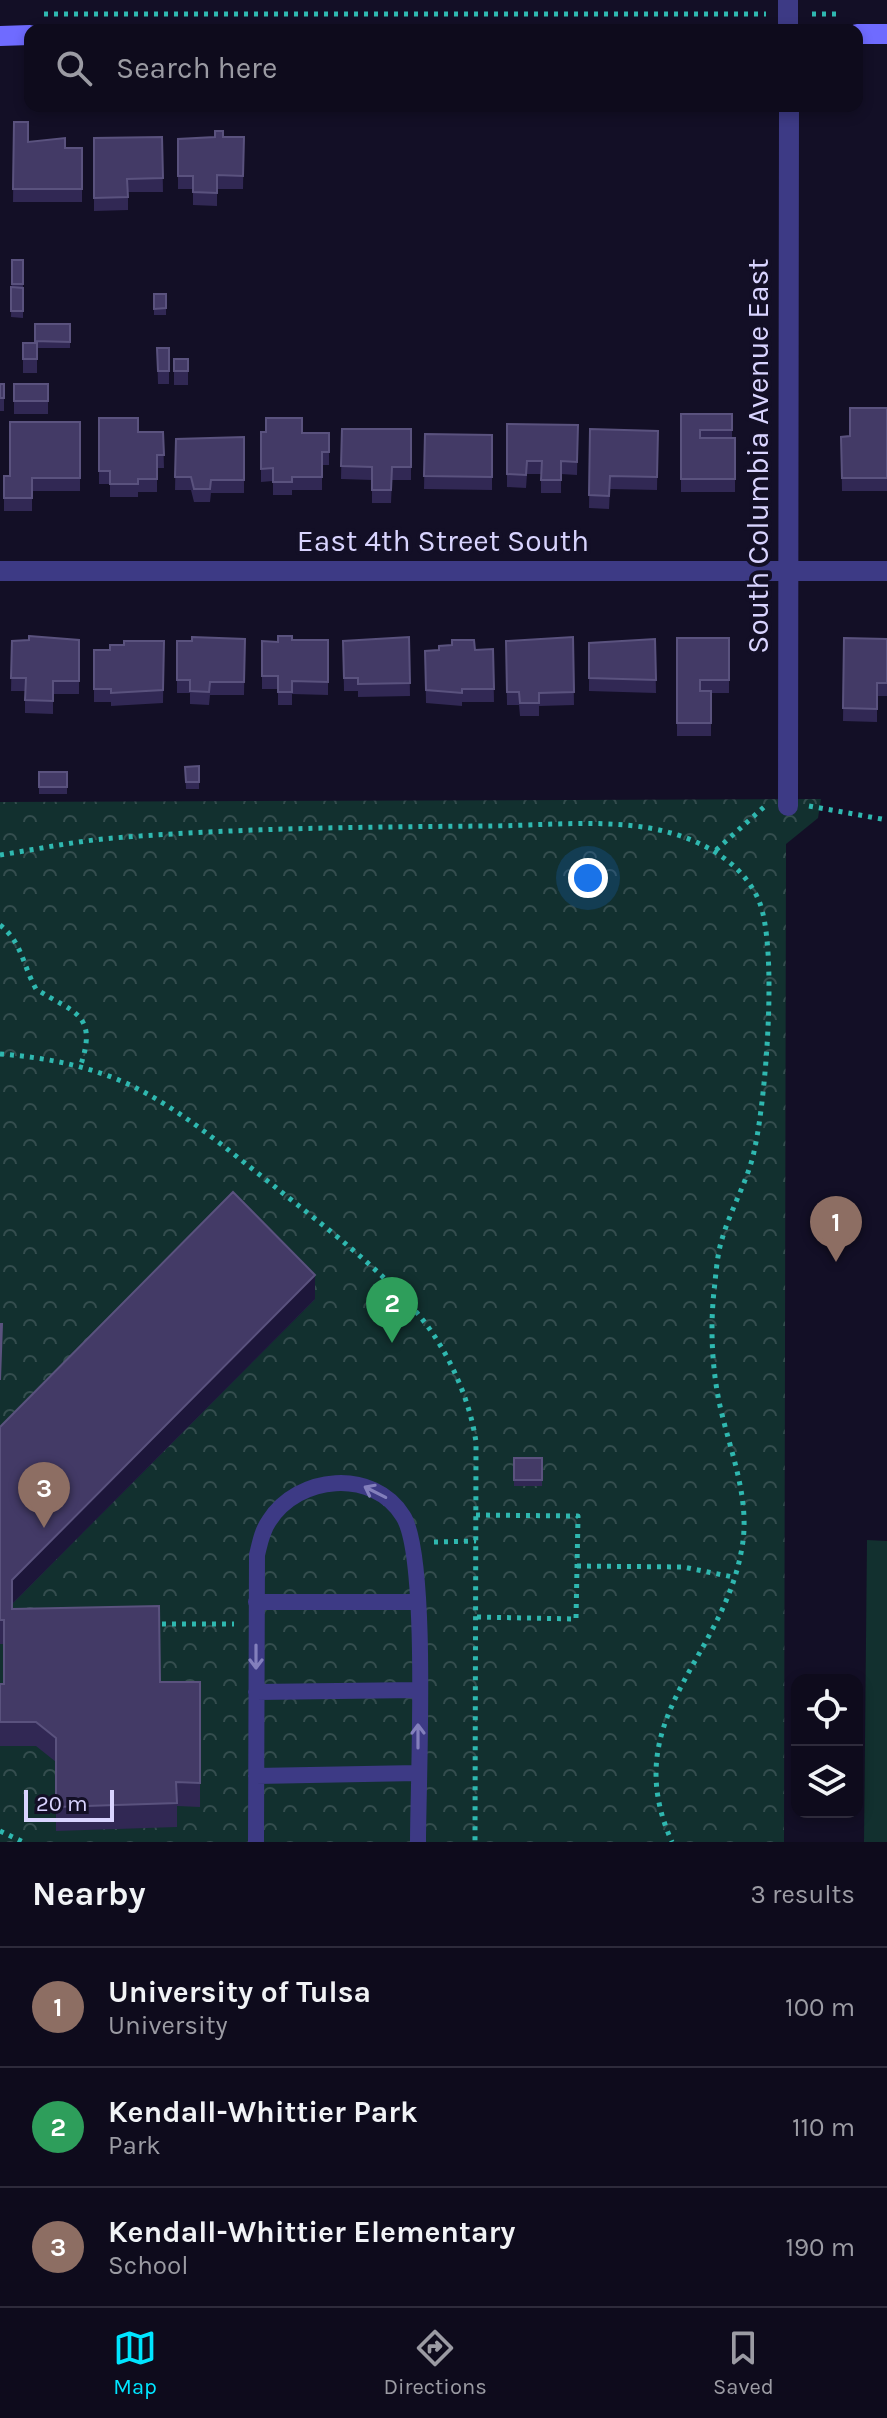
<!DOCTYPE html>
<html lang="en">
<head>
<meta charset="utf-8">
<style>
  body { margin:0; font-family:Karla,sans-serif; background:#1c1929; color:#f1f3f6 }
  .controls { position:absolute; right:24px; bottom:24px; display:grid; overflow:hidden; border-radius:16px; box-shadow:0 4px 12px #0003 }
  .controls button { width:72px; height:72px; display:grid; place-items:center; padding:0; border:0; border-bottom:2px solid #2e2b3b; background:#0e0b1c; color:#f1f3f6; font:40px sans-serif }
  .scale { position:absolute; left:24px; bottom:20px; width:90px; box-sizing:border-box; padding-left:8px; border:4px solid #d9d4ff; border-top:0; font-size:22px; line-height:28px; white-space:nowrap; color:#d9d4ff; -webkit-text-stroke:6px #130f26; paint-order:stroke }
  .you { position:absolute; left:588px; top:878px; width:28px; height:28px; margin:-20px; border:6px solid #fff; border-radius:50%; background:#1a73e8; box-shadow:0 0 0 12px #1a73e833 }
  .badge { display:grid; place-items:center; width:52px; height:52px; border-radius:50%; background:#00e5ff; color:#fff; font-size:26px; font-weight:700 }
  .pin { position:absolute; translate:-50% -66px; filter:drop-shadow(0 2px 4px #0008) }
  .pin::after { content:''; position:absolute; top:42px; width:28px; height:24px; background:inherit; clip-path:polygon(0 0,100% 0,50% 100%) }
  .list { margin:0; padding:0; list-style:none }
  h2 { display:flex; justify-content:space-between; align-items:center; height:104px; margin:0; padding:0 32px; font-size:34px }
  h2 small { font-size:26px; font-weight:400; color:#9b9ba3 }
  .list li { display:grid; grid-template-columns:52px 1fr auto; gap:24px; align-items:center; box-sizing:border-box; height:120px; padding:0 32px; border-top:2px solid #2e2b3b }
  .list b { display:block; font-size:30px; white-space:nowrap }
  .list p { margin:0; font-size:26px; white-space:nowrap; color:#9b9ba3 }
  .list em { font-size:26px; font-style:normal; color:#9b9ba3 }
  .icon { flex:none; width:44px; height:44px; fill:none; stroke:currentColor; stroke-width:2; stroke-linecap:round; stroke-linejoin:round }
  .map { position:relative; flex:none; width:887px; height:1842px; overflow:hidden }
  .search { position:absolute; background:#0e0b1c; box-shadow:0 4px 12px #0003; left:24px; right:24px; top:24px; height:88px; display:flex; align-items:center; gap:20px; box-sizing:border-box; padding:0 28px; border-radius:16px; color:#9b9ba3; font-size:30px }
  .sheet { height:464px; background:#0e0b1c }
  nav { display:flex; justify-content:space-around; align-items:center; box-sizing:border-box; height:112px; border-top:2px solid #2e2b3b; background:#0e0b1c; font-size:22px; color:#9b9ba3 }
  nav a { display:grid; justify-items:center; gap:4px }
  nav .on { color:#00e5ff }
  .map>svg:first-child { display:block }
  .grass { fill:#12302f }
  .forest { fill:url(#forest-crowns) }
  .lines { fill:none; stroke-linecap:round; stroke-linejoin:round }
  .path { stroke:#2fb8b0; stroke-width:5; stroke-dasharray:4 6; stroke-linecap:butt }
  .lane { stroke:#3d3a85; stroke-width:16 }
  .street { stroke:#3d3a85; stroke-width:20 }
  .secondary { stroke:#6f6bff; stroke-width:20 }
  .wall { fill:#312854 }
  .shaded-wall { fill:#1d163a }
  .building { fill:#433a66; stroke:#5a527e; stroke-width:2 }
  .oneway { stroke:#837fbc }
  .labels { text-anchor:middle; stroke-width:8; stroke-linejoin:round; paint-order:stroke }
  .street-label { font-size:30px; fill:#d9d4ff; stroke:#130f26 }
</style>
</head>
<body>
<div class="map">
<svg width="887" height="1842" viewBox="0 0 887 1842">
  <defs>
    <pattern id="forest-crowns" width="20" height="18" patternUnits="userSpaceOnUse" patternTransform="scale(2)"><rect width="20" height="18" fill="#12302f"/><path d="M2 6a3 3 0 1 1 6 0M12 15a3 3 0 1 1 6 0" fill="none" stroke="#344d4e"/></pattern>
  </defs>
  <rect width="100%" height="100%" fill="#130f26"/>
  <path class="grass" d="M867 1540 887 1541V1842H864Z"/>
  <path class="forest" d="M821 799 818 818 786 844 784 1842H0V802Z"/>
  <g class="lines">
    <path class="path" d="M44 14H766
      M812 14H842
      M809 806 887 820
      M716 850 764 807
      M0 855C38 849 76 841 114 838 238 828 361 827 486 826 542 826 617 817 671 833 707 843 744 865 759 901 778 947 766 1096 755 1147 749 1179 731 1208 722 1239 717 1255 716 1274 714 1291 710 1329 712 1369 720 1406 731 1455 752 1502 741 1553 720 1662 617 1720 672 1842
      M0 925C22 942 23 966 36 989 73 1013 99 1013 80 1067
      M0 1054C53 1058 105 1069 151 1096 195 1121 234 1155 274 1186 326 1228 402 1284 437 1340 456 1370 471 1407 476 1442L475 1842
      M476 1515 578 1516 576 1619 476 1617
      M434 1542 476 1541
      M577 1566 683 1567 733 1577
      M152 1624H234
      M0 1831 23 1842"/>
    <path class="lane" d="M256 1602H417
      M256 1692 418 1690
      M256 1776 418 1773
      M256 1842 257 1555C260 1543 262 1531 269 1521 298 1475 373 1468 403 1516 429 1556 418 1781 418 1842"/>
    <path class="street" d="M788 0V30
      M0 571H887
      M788 806 789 106"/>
    <path class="secondary" d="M857 34H887
      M0 36 30 35"/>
  </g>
  <path class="wall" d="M14 122 28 142 65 148H82V202H13Z
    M162 137 163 192H128V210L94 211V138Z
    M223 137H244L243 189H217V206L193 205V189H178V139Z
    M12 260H23V318L11 317Z
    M154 294H166V315H154Z
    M35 324H70V348H37V373H23V343H35Z
    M157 348H169V384H158Z
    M174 359H188V385H174Z
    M0 384H4V411H0Z
    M14 384H48V414H14Z
    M887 408V491H842L841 437 850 436Z
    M681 414H732V438H735V492H681Z
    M99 418 138 432H163L164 468H157V492H138V497H110V484H99Z
    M80 422V491H32V511H4V476H10Z
    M507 424 578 425 577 475 561 474V493H541V474H527L526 488 507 487Z
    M342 429H411V480H392L391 503H372V480L341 479Z
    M590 429 658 431 657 490 610 489 609 509 589 508Z
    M261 432 329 433V465H322V490H292V495H273V481L261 482Z
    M425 434 492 435V490L424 489Z
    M244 437V493H211L210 502H194L191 490H175L176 439Z
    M409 637 410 696 358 697V691H344L343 641Z
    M573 637 574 705 539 706V716H520L519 705H507L506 641Z
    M677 638H729V693H711V736H677Z
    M844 638 887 639V696H877V722L843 721Z
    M245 639 244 695H210L209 705 190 704V693H177V641Z
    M655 639 656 693 589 691V643Z
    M79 640V694H53V714L25 713V691H11L12 641Z
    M292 640H328V695L292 694V705H278V689H262V641L278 642Z
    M164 641 163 703 111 706V702H94V650H110L124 645Z
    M493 649 494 702H462V706L426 703 425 651Z
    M199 766V789H186L185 767Z
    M39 772H67V794H39Z
    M315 1299 12 1604V1609L160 1682H200V1807L177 1806V1827L56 1831V1762L36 1746H0V1684H4V1644H0V1427Z
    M514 1458H542V1486H514Z"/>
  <path class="shaded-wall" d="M315 1275V1299L12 1604V1580Z"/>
  <path class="building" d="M14 122H28V142L65 138V148H82V189H13Z
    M215 131H223V137H244L243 176 217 175V193L193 192V176H178V139L215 137Z
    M162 137 163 178 127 179 128 197 94 198V138Z
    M12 260H23V284H12Z
    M11 287 23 288V311H11Z
    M154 294H166V308L154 309Z
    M35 324H70V342L35 341Z
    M23 343H37V359H23Z
    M157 348H169V371H158Z
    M174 359H188V371H174Z
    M0 384H4V398H0Z
    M14 384H48V401H14Z
    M850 408H887V478H842L841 437 850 436Z
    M681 414H732V430H700V438H735V479H681Z
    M99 418H138V432H163L164 455H157V479H138V484H110V471H99Z
    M266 418H302V433H329V452H322V477H292V482H273V468L261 469V432H266Z
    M10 422H80V478H32V498H4V476H10Z
    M507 424 578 425 577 462 561 461V480H541L542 461H527L526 475 507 474Z
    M342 429H411V467H392L391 490H372V467L341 466Z
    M590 429 658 431 657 477 610 476 609 496 589 495Z
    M425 434 492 435V477L424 476Z
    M244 437V480H211L210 489H194L191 477H175L176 439Z
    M29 636 79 640V681H53V701L25 700 26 678H11L12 641 29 640Z
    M278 636H292V640H328V682L292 681V692H278V676H262V641L278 642Z
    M192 637 245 639 244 682H210L209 692 190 691V680H177V641H192Z
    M409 637 410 683 358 684V678H344L343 641Z
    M573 637 574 692 539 693V703H520L519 692H507L506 641Z
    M677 638H729V680H700V691H711V723H677Z
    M844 638 887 639V683H877V709L843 708Z
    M655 639 656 680 589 678V643Z
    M452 640H474L475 650 493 649 494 689H462V693L426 690 425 651 439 650V646L452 645Z
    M124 641H164L163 690 111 693V689H94V650H110V645H124Z
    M199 766V782H186L185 767Z
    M39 772H67V787H39Z
    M233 1192 315 1275 12 1580V1609L159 1606 160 1682H200V1783L176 1782 177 1803 56 1807V1738L36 1722H0V1684H4V1620H0V1427Z
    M0 1324H2L0 1380Z
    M514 1458H542V1480H514Z"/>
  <defs><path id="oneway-shaft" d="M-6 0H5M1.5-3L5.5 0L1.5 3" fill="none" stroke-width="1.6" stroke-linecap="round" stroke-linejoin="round" transform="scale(2)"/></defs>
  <g class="oneway">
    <use href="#oneway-shaft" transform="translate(375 1492) rotate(-153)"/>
    <use href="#oneway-shaft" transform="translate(256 1657) rotate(90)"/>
    <use href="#oneway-shaft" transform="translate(418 1736) rotate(-90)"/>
  </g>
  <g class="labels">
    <g class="street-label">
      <text transform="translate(758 456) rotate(-90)" y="10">South Columbia Avenue East</text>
      <text x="443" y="551">East 4th Street South</text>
    </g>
  </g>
</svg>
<div class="controls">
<button><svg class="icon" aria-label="locate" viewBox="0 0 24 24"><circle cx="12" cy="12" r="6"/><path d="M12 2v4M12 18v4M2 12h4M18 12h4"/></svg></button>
<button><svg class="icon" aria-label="layers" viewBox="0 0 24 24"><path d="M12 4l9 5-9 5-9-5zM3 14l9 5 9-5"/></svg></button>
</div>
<div class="scale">20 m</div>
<div class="you"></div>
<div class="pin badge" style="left:836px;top:1262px;background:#8d6e63">1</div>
<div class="pin badge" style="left:392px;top:1343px;background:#2e9e5b">2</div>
<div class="pin badge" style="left:44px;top:1528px;background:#8d6e63">3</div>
<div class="search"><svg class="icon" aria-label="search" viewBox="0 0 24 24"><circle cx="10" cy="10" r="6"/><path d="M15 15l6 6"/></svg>Search here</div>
</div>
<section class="sheet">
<h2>Nearby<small>3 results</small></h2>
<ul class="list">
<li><span class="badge" style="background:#8d6e63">1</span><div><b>University of Tulsa</b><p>University</p></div><em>100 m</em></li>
<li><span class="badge" style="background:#2e9e5b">2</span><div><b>Kendall-Whittier Park</b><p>Park</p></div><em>110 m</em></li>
<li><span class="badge" style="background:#8d6e63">3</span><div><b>Kendall-Whittier Elementary</b><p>School</p></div><em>190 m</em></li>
</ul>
</section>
<nav>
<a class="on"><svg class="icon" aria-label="map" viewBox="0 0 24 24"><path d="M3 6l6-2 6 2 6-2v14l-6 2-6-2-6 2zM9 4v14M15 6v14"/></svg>Map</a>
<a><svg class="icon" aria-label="directions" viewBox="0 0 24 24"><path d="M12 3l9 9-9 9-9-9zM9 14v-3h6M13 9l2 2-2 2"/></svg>Directions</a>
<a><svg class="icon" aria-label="saved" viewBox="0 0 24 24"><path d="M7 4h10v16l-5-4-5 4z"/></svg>Saved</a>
</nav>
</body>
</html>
